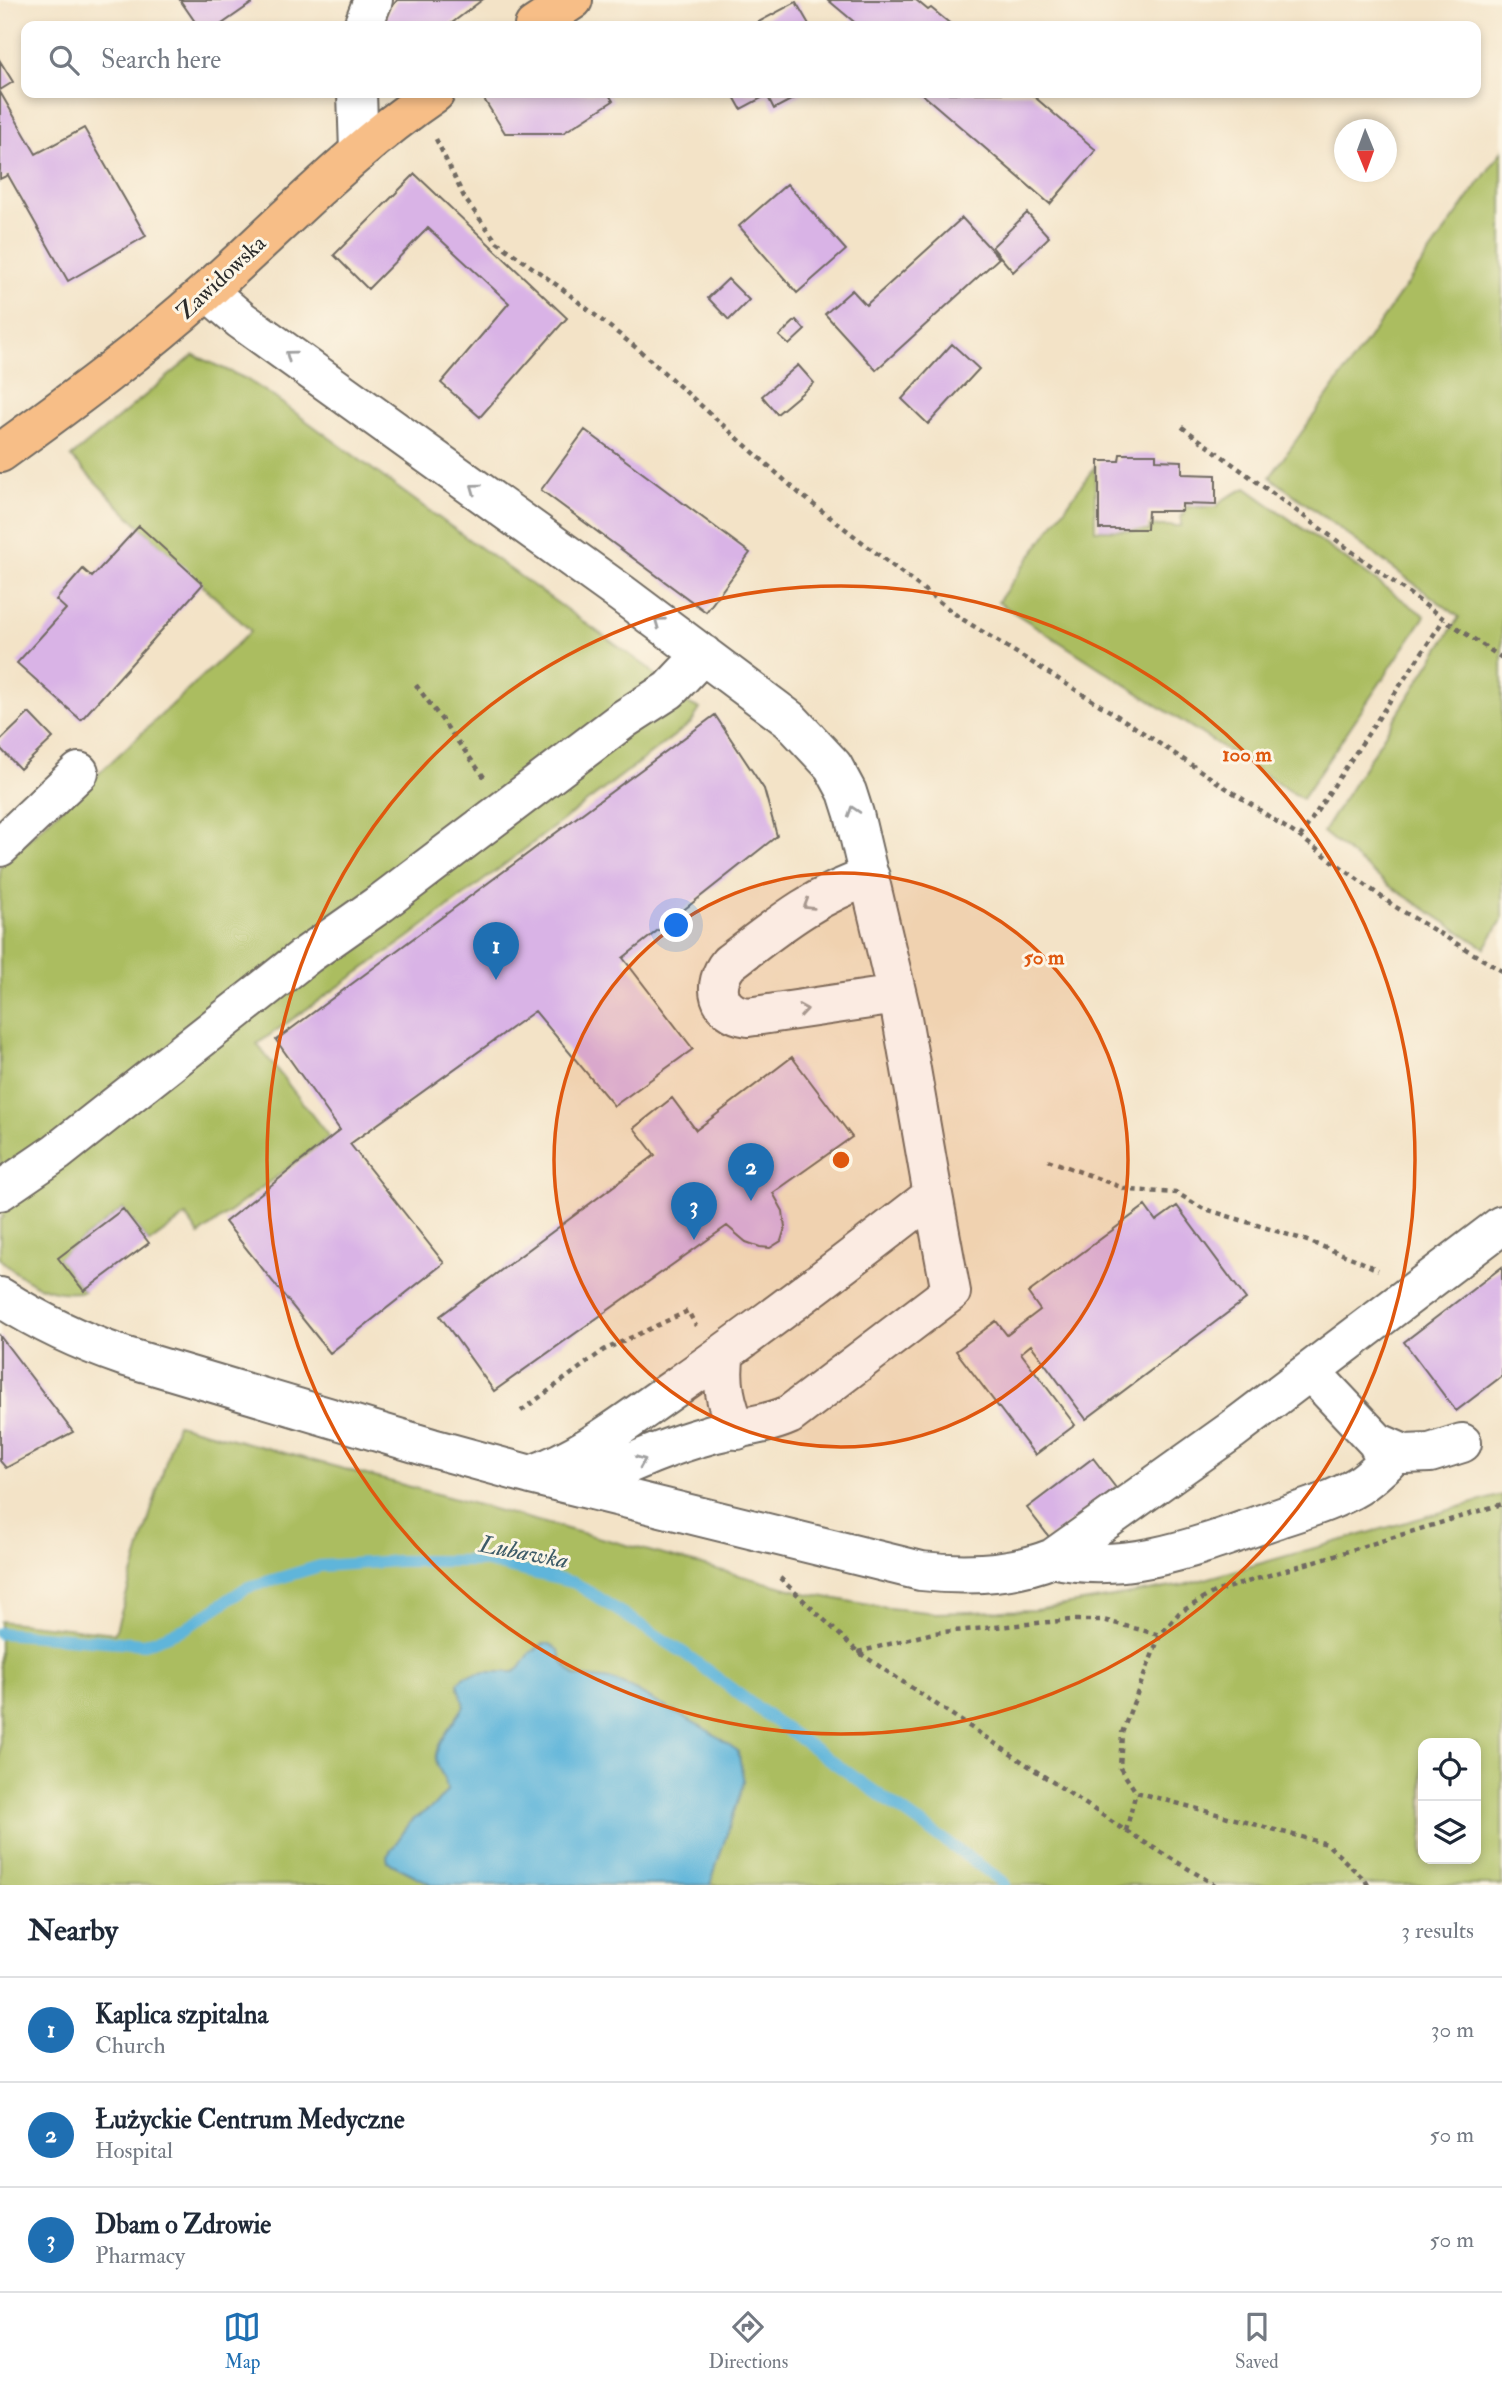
<!DOCTYPE html>
<html lang="en">
<head>
<meta charset="utf-8">
<style>
  body { margin:0; font-family:"IM FELL Double Pica",serif; background:#f2f2f3; color:#1f2937 }
  .controls { position:absolute; right:21px; bottom:21px; display:grid; overflow:hidden; border-radius:14px; box-shadow:0 4px 10px #0003 }
  .controls button { width:63px; height:63px; display:grid; place-items:center; padding:0; border:0; border-bottom:2px solid #e0e1e3; background:#fff; color:#1f2937; font:35px sans-serif }
  .compass { position:absolute; left:1334px; top:119px; width:63px; height:63px; border-radius:50%; background:#fff; box-shadow:0 4px 10px #0003; rotate:179deg }
  .you { position:absolute; left:677px; top:926px; width:24px; height:24px; margin:-18px; border:5px solid #fff; border-radius:50%; background:#1a73e8; box-shadow:0 0 0 10px #1a73e833 }
  .badge { display:grid; place-items:center; width:46px; height:46px; border-radius:50%; background:#1f6fb2; color:#fff; font-size:23px; font-weight:700 }
  .pin { position:absolute; translate:-50% -58px; filter:drop-shadow(0 2px 4px #0008) }
  .pin::after { content:''; position:absolute; top:37px; width:24px; height:21px; background:inherit; clip-path:polygon(0 0,100% 0,50% 100%) }
  .list { margin:0; padding:0; list-style:none }
  h2 { display:flex; justify-content:space-between; align-items:center; height:91px; margin:0; padding:0 28px; font-size:30px }
  h2 small { font-size:23px; font-weight:400; color:#747a83 }
  .list li { display:grid; grid-template-columns:46px 1fr auto; gap:21px; align-items:center; box-sizing:border-box; height:105px; padding:0 28px; border-top:2px solid #e0e1e3 }
  .list b { display:block; font-size:26px; white-space:nowrap }
  .list p { margin:0; font-size:23px; white-space:nowrap; color:#747a83 }
  .list em { font-size:23px; font-style:normal; color:#747a83 }
  .icon { flex:none; width:38px; height:38px; fill:none; stroke:currentColor; stroke-width:2; stroke-linecap:round; stroke-linejoin:round }
  .map { position:relative; flex:none; width:1502px; height:1885px; overflow:hidden }
  .search { position:absolute; background:#fff; box-shadow:0 4px 10px #0003; left:21px; right:21px; top:21px; height:77px; display:flex; align-items:center; gap:18px; box-sizing:border-box; padding:0 24px; border-radius:14px; color:#747a83; font-size:26px }
  .sheet { height:406px; background:#fff }
  nav { display:flex; justify-content:space-around; align-items:center; box-sizing:border-box; height:98px; border-top:2px solid #e0e1e3; background:#fff; font-size:19px; color:#747a83 }
  nav a { display:grid; justify-items:center; gap:4px }
  nav .on { color:#1f6fb2 }
  .map>svg:first-child { display:block }
  .green { fill:#abbd61; stroke:#6b7446; stroke-width:2; fill-rule:evenodd }
  .water { fill:#5eb5da; stroke:#447082; stroke-width:2 }
  .lines { fill:none; stroke-linecap:round; stroke-linejoin:round }
  .stream { stroke:#5eb5da; stroke-width:12 }
  .building { fill:#d9b3e6 }
  .minor-casing { stroke:#716b62; stroke-width:42 }
  .major-casing { stroke:#716b62; stroke-width:42 }
  .path { stroke:#716b62; stroke-width:4.5; stroke-dasharray:5 5; stroke-linecap:butt }
  .minor { stroke:#fff; stroke-width:38 }
  .major { stroke:#f7be87; stroke-width:38 }
  .oneway { stroke:#a0a0a0 }
  .ring { fill:none; stroke:#df570e; stroke-width:3.5 }
  .labels { text-anchor:middle; stroke-width:6; stroke-linejoin:round; paint-order:stroke }
  .street-label { font-size:23px; fill:#2b2b2b; stroke:#fcf5e5 }
  .water-label { font-size:24px; font-style:italic; fill:#3d5b68; stroke:#fcf5e5 }
  .centre { fill:#df570e; stroke:#fcf5e5; stroke-width:3.5 }
  .ring-label { font-size:21px; text-anchor:middle; font-weight:bold; fill:#df570e; stroke:#fcf5e5; stroke-width:6; stroke-linejoin:round; paint-order:stroke }
</style>
</head>
<body>
<div class="map">
<svg width="1502" height="1885" viewBox="0 0 1502 1885">
  <rect width="100%" height="100%" fill="#fcf5e5"/>
  <filter id="ink" filterUnits="userSpaceOnUse"><feTurbulence type="fractalNoise" baseFrequency=".0143" numOctaves="2"/><feDisplacementMap in="SourceGraphic" scale="14" xChannelSelector="R" yChannelSelector="G"/><feConvolveMatrix kernelMatrix="1 2 1 2 8 2 1 2 1" color-interpolation-filters="sRGB"/></filter>
  <filter id="wash" filterUnits="userSpaceOnUse"><feTurbulence type="fractalNoise" baseFrequency=".00686" numOctaves="4" result="noise"/><feDisplacementMap in="SourceGraphic" scale="28" xChannelSelector="R" yChannelSelector="G"/><feGaussianBlur stdDeviation="1.57" result="paint"/><feColorMatrix in="noise" values="0 0 0 0 0 0 0 0 0 0 0 0 0 0 0 0 0 1.4 0 .05"/><feComposite in="paint" operator="in"/></filter>
  <g filter="url(#wash)">
    <rect width="100%" height="100%" fill="#f3e3c7"/>
    <path class="green" d="M1502 151V920L1485 948 1388 885 1323 832 1459 617 1270 477Z
      M194 355 246 379 271 395 472 542 647 667 679 699 700 709 691 723 409 937 257 1044 329 1137 199 1235 186 1216 149 1243 123 1209 59 1258 84 1291C51 1298 23 1281 0 1259V1219L4 1217 0 1212V866L251 631 139 526 71 457Z
      M1095 466V530L1149 531 1150 526H1181V515H1184L1185 507H1216L1224 499 1246 488 1425 616 1302 799 998 602Z
      M177 1424 809 1594 880 1607 935 1613 1035 1610 1184 1585 1502 1495V1885H0V1621L115 1633ZM1423 1743H1476V1859H1423Z"/>
    <path class="water" d="M543 1644H550L559 1651 562 1662 575 1676 612 1680 627 1686 706 1729 738 1751 744 1782 710 1885H433L388 1862 387 1856 412 1820 435 1805 447 1791C447 1778 438 1772 436 1760 433 1746 457 1719 464 1706L458 1683 464 1676 486 1672H514L520 1668 530 1653Z"/>
    <g class="lines">
      <path class="stream" d="M0 1633 145 1644 186 1628 246 1588 320 1566 398 1561H482L575 1583 684 1653 776 1722 1002 1881 1004 1885"/>
    </g>
    <g id="blocks">
      <path class="building" d="M180 0H249L252 3 219 26H198Z
        M397 0H482L448 26H386L382 22Z
        M828 0H916L928 10 931 8 953 26H859Z
        M796 2 810 26H751Z
        M0 61 13 82 0 90Z
        M0 92 36 154 84 128 146 236 68 281 8 175 0 179Z
        M488 93H608L613 101 563 133H505L482 96Z
        M732 93H804L774 109 767 95 741 109Z
        M921 93H1030L1096 150 1050 204Z
        M415 174 567 318 480 417 441 383 509 303 428 228 368 289 334 255Z
        M787 184 846 250 797 293 739 226Z
        M1027 213 1049 237 1013 272 992 247Z
        M962 218 999 258 876 370 825 314 852 290 866 305Z
        M728 279 749 300 729 320 708 298Z
        M796 320 805 330 789 345 779 336Z
        M952 344 979 369 928 424 902 399Z
        M798 365 814 383 777 414 762 396Z
        M585 430 750 553 706 612 541 490Z
        M1120 454H1156V460L1182 461V474L1216 475V505L1182 504V511H1148L1147 529H1099V461H1119Z
        M139 526 203 584 81 720 17 663 66 609 56 600 83 569 92 577Z
        M29 713 53 738 20 769 0 748V741Z
        M715 715 764 789 777 836 623 958 693 1049 614 1106 535 1011 350 1144 444 1263 330 1353 225 1222 340 1130 276 1040Z
        M792 1057 852 1137 773 1193 783 1211 785 1228 781 1241 770 1248 760 1247 746 1242 727 1226 494 1391 440 1316 655 1155 634 1128 672 1098 696 1130Z
        M1145 1206 1156 1221 1177 1206 1246 1299 1086 1419 1031 1345 1021 1353 1075 1425 1035 1455 956 1351 996 1321 1007 1335 1040 1310 1028 1293Z
        M123 1209 149 1243 84 1291 58 1258Z
        M1502 1267V1376L1456 1411 1404 1342Z
        M0 1336 73 1432 6 1468 0 1461Z
        M1093 1458 1116 1488 1050 1538 1027 1508Z"/>
    </g>
  </g>
  <g filter="url(#ink)">
    <use href="#blocks" fill-opacity="0" stroke="#716b62" stroke-width="2"/>
    <g class="lines">
      <g class="minor-casing">
        <path id="minor" d="M363 26 373 0
          M357 93 359 151
          M207 291 241 320 622 594 790 720 833 766 847 792 854 814 901 1012 933 1195C847 1262 761 1328 672 1390 627 1421 584 1456 531 1475
          M0 847 79 772
          M870 877C814 895 775 928 729 963 711 985 717 1013 748 1017L897 995
          M0 1191 57 1152 307 955 381 903 624 719 669 690 703 654
          M0 1297C39 1322 79 1341 123 1356L432 1448 531 1475 921 1571C966 1576 1011 1575 1053 1558L1231 1431 1502 1225
          M725 1353C720 1381 726 1405 737 1430
          M1377 1442 1404 1454 1430 1453 1462 1443
          M577 1486C619 1469 661 1448 705 1436 733 1427 762 1427 789 1415L951 1292 933 1195
          M1053 1558C1127 1576 1204 1544 1273 1520 1302 1510 1332 1502 1358 1486 1368 1480 1378 1470 1387 1462L1377 1442 1310 1371"/>
      </g>
      <g class="major-casing">
        <path id="major" d="M534 26 573 0
          M0 453C71 402 141 350 206 292 282 224 351 150 435 93"/>
      </g>
      <path class="path" d="M436 139 465 199 497 242 561 288 639 350 800 494 959 617 1124 720 1300 837 1394 906 1502 971
        M1182 427 1444 619 1502 658
        M416 685 484 777
        M1300 837 1444 619
        M1048 1160 1129 1190 1177 1193 1202 1208 1302 1239 1355 1259 1378 1270
        M521 1411 604 1350 688 1311 696 1326
        M780 1578 858 1652 1126 1831 1215 1885
        M858 1652 933 1633 1070 1620H1103L1160 1635
        M1126 1831 1136 1792
        M1368 1885 1365 1880 1327 1844 1136 1792 1120 1768 1122 1733 1131 1709 1160 1635 1179 1613 1214 1592 1502 1504"/>
      <use href="#minor" class="minor"/>
      <use href="#major" class="major"/>
    </g>
    <defs><path id="oneway-chevron" d="M-2-3.5L2.5 0L-2 3.5" fill="none" stroke-width="1.6" stroke-linecap="round" stroke-linejoin="round" transform="scale(1.75)"/></defs>
    <g class="oneway">
      <use href="#oneway-chevron" transform="translate(290 355) rotate(-144)"/>
      <use href="#oneway-chevron" transform="translate(475 488) rotate(-144)"/>
      <use href="#oneway-chevron" transform="translate(659 622) rotate(-144)"/>
      <use href="#oneway-chevron" transform="translate(853 811) rotate(-108)"/>
      <use href="#oneway-chevron" transform="translate(808 905) rotate(148)"/>
      <use href="#oneway-chevron" transform="translate(803 1010) rotate(-9)"/>
      <use href="#oneway-chevron" transform="translate(641 1461) rotate(-22)"/>
    </g>
  </g>
  <circle cx="841" cy="1160" r="287" fill="#df570e" fill-opacity=".12"/>
  <g class="ring">
    <circle cx="841" cy="1160" r="287"/>
    <circle cx="841" cy="1160" r="574"/>
  </g>
  <g class="labels">
    <g class="street-label">
      <text transform="translate(221 277) rotate(-43)" y="8">Zawidowska</text>
    </g>
    <g class="water-label">
      <text transform="translate(524 1552) rotate(11)" y="8">Lubawka</text>
    </g>
  </g>
  <circle cx="841" cy="1160" r="10" class="centre"/>
  <g class="ring-label">
    <text x="1247" y="761">100 m</text>
    <text x="1044" y="964">50 m</text>
  </g>
</svg>
<div class="controls">
<button><svg class="icon" aria-label="locate" viewBox="0 0 24 24"><circle cx="12" cy="12" r="6"/><path d="M12 2v4M12 18v4M2 12h4M18 12h4"/></svg></button>
<button><svg class="icon" aria-label="layers" viewBox="0 0 24 24"><path d="M12 4l9 5-9 5-9-5zM3 14l9 5 9-5"/></svg></button>
</div>
<svg class="compass" viewBox="-18 -18 36 36"><path d="M0-13l5 13h-10z" fill="#e53935"/><path d="M0 13l5-13h-10z" fill="#747a83"/></svg>
<div class="you"></div>
<div class="pin badge" style="left:496px;top:980px">1</div>
<div class="pin badge" style="left:751px;top:1201px">2</div>
<div class="pin badge" style="left:694px;top:1240px">3</div>
<div class="search"><svg class="icon" aria-label="search" viewBox="0 0 24 24"><circle cx="10" cy="10" r="6"/><path d="M15 15l6 6"/></svg>Search here</div>
</div>
<section class="sheet">
<h2>Nearby<small>3 results</small></h2>
<ul class="list">
<li><span class="badge">1</span><div><b>Kaplica szpitalna</b><p>Church</p></div><em>30 m</em></li>
<li><span class="badge">2</span><div><b>Łużyckie Centrum Medyczne</b><p>Hospital</p></div><em>50 m</em></li>
<li><span class="badge">3</span><div><b>Dbam o Zdrowie</b><p>Pharmacy</p></div><em>50 m</em></li>
</ul>
</section>
<nav>
<a class="on"><svg class="icon" aria-label="map" viewBox="0 0 24 24"><path d="M3 6l6-2 6 2 6-2v14l-6 2-6-2-6 2zM9 4v14M15 6v14"/></svg>Map</a>
<a><svg class="icon" aria-label="directions" viewBox="0 0 24 24"><path d="M12 3l9 9-9 9-9-9zM9 14v-3h6M13 9l2 2-2 2"/></svg>Directions</a>
<a><svg class="icon" aria-label="saved" viewBox="0 0 24 24"><path d="M7 4h10v16l-5-4-5 4z"/></svg>Saved</a>
</nav>
</body>
</html>
